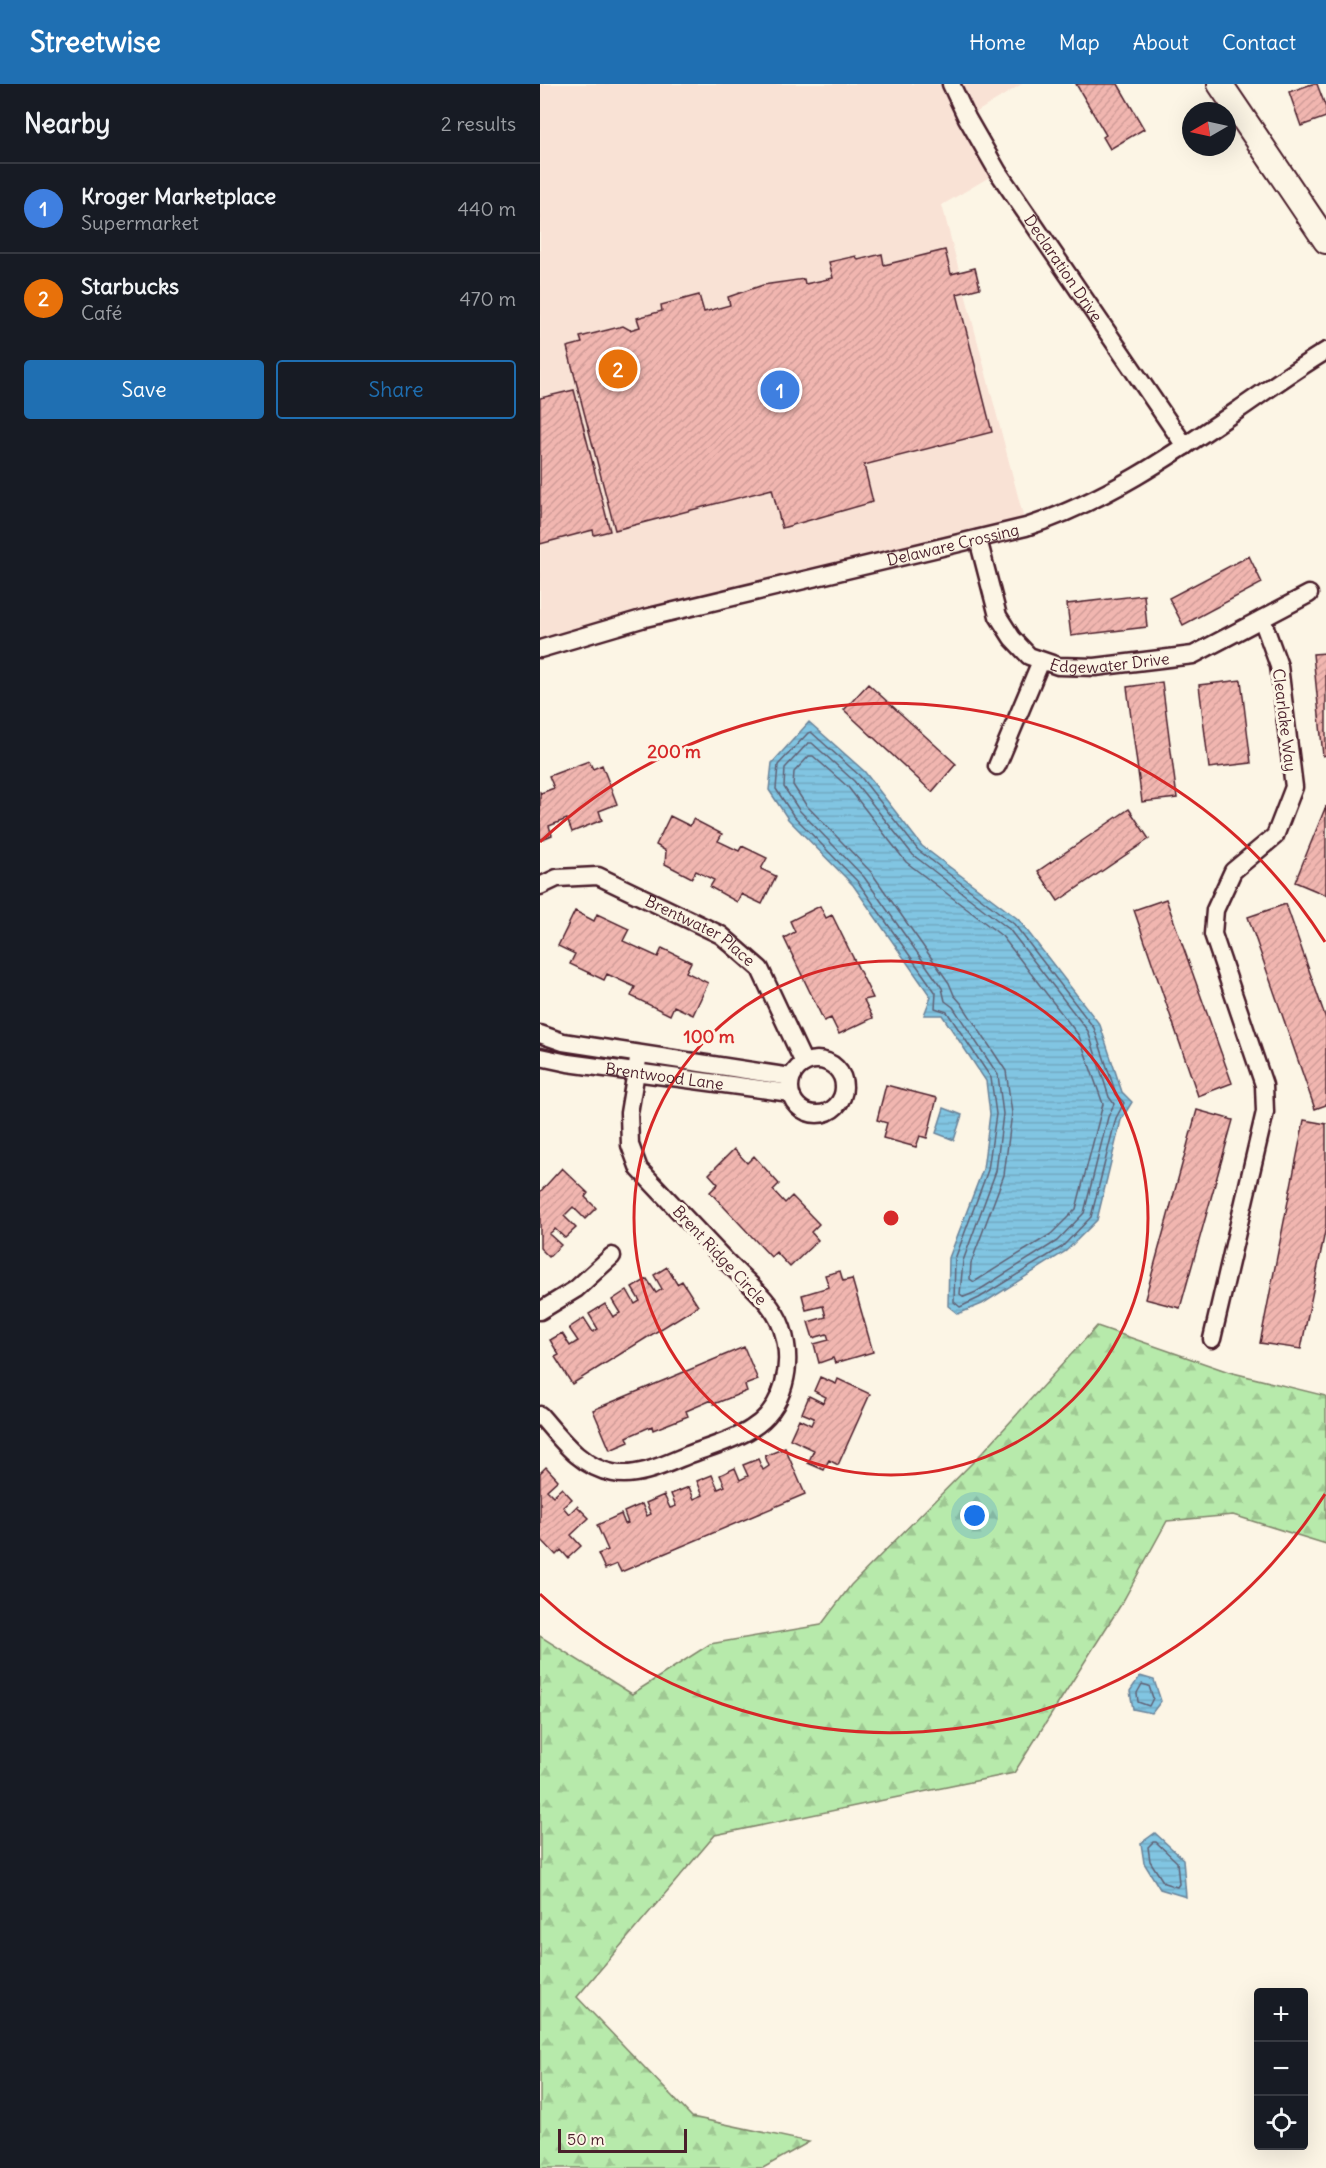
<!DOCTYPE html>
<html lang="en">
<head>
<meta charset="utf-8">
<style>
  body { margin:0; font-family:Delius,sans-serif; background:#242831; color:#f1f3f6 }
  .controls { position:absolute; right:18px; bottom:18px; display:grid; overflow:hidden; border-radius:6px; box-shadow:0 6px 24px #0002 }
  .controls button { width:54px; height:54px; display:grid; place-items:center; padding:0; border:0; border-bottom:2px solid #363941; background:#171b24; color:#f1f3f6; font:30px sans-serif }
  .compass { position:absolute; left:642px; top:18px; width:54px; height:54px; border-radius:50%; background:#171b24; box-shadow:0 6px 24px #0002; rotate:261deg }
  .scale { position:absolute; left:18px; bottom:15px; width:129px; box-sizing:border-box; padding-left:6px; border:3px solid #4a1f2b; border-top:0; font-size:16px; line-height:21px; white-space:nowrap; color:#4a1f2b; -webkit-text-stroke:4px #fcf5e5; paint-order:stroke }
  .you { position:absolute; left:435px; top:1432px; width:21px; height:21px; margin:-15px; border:4px solid #fff; border-radius:50%; background:#1a73e8; box-shadow:0 0 0 9px #1a73e833 }
  .badge { display:grid; place-items:center; width:39px; height:39px; border-radius:50%; background:#1f6fb2; color:#fff; font-size:20px; font-weight:700 }
  .pin { position:absolute; translate:-50% -50%; border:3px solid #fff; box-shadow:0 2px 6px #0006 }
  .list { margin:0; padding:0; list-style:none }
  h2 { display:flex; justify-content:space-between; align-items:center; height:78px; margin:0; padding:0 24px; font-size:26px }
  h2 small { font-size:20px; font-weight:400; color:#9ea1a6 }
  .list li { display:grid; grid-template-columns:39px 1fr auto; gap:18px; align-items:center; box-sizing:border-box; height:90px; padding:0 24px; border-top:2px solid #363941 }
  .list b { display:block; font-size:22px; white-space:nowrap }
  .list p { margin:0; font-size:20px; white-space:nowrap; color:#9ea1a6 }
  .list em { font-size:20px; font-style:normal; color:#9ea1a6 }
  .actions { display:flex; gap:12px; padding:18px 24px }
  .actions a { flex:1; padding:14px 0; border:2px solid #1f6fb2; border-radius:6px; text-align:center; font-size:21px; color:#1f6fb2 }
  .actions .main { background:#1f6fb2; color:#fff }
  .icon { flex:none; width:33px; height:33px; fill:none; stroke:currentColor; stroke-width:2; stroke-linecap:round; stroke-linejoin:round }
  .map { position:relative; flex:none; width:786px; height:2084px; overflow:hidden }
  header { display:flex; align-items:center; gap:36px; box-sizing:border-box; height:84px; padding:0 30px; background:#1f6fb2; color:#fff }
  header strong { font-size:28px }
  nav { display:flex; gap:33px; margin-inline-start:auto; font-size:21px }
  main { display:flex }
  aside { flex:1; background:#171b24 }
  .map>svg:first-child { display:block }
  .built { fill:#f9e2d5 }
  .forest { fill:url(#forest-firs); stroke:#80846b; stroke-width:1.5 }
  .water { fill:url(#water-rules); stroke:#6b8399; stroke-width:1.5 }
  .lines { fill:none; stroke-linecap:round; stroke-linejoin:round }
  .shore { stroke:#606174; stroke-width:1.5 }
  .building { fill:url(#building-hatch); stroke:#4a1f2b; stroke-width:1.5 }
  .street-casing { stroke:#4a1f2b; stroke-width:21 }
  .secondary-casing { stroke:#4a1f2b; stroke-width:28 }
  .street { stroke:#fcf5e5; stroke-width:16 }
  .secondary { stroke:#fcf5e5; stroke-width:24 }
  .ring { fill:none; stroke:#d62828; stroke-width:3 }
  .labels { text-anchor:middle; stroke-width:6; stroke-linejoin:round; paint-order:stroke }
  .street-label { font-size:16px; fill:#4a1f2b; stroke:#fcf5e5 }
  .centre { fill:#d62828; stroke:#fcf5e5; stroke-width:3 }
  .ring-label { font-size:18px; text-anchor:middle; font-weight:bold; fill:#d62828; stroke:#fcf5e5; stroke-width:6; stroke-linejoin:round; paint-order:stroke }
</style>
</head>
<body>
<header>
<strong>Streetwise</strong>
<nav><a>Home</a><a>Map</a><a>About</a><a>Contact</a></nav>
</header>
<main>
<aside>
<h2>Nearby<small>2 results</small></h2>
<ul class="list">
<li><span class="badge" style="background:#3f7fe0">1</span><div><b>Kroger Marketplace</b><p>Supermarket</p></div><em>440 m</em></li>
<li><span class="badge" style="background:#e8710a">2</span><div><b>Starbucks</b><p>Café</p></div><em>470 m</em></li>
</ul>
<div class="actions"><a class="main">Save</a><a>Share</a></div>
</aside>
<div class="map">
<svg width="786" height="2084" viewBox="0 0 786 2084">
  <defs>
    <pattern id="forest-firs" width="22" height="20" patternUnits="userSpaceOnUse" patternTransform="scale(1.5)"><rect width="22" height="20" fill="#b7eaab"/><path d="M5 1l3.5 6h-7zM16 11l3.5 6h-7z" fill="#9fc893"/></pattern>
    <pattern id="water-rules" width="6" height="5" patternUnits="userSpaceOnUse" patternTransform="scale(1.5)"><rect width="6" height="5" fill="#81c5e2"/><path d="M0 2.5h6" fill="none" stroke="#71a9c2"/></pattern>
    <pattern id="building-hatch" width="6" height="6" patternUnits="userSpaceOnUse" patternTransform="scale(1.5)"><rect width="6" height="6" fill="#f1b6b0"/><path d="M-1 1l2-2M0 6l6-6M5 7l2-2" fill="none" stroke="#d09c98"/></pattern>
  </defs>
  <rect width="100%" height="100%" fill="#fcf5e5"/>
  <filter id="ink" filterUnits="userSpaceOnUse"><feTurbulence type="fractalNoise" baseFrequency=".0167" numOctaves="2"/><feDisplacementMap in="SourceGraphic" scale="12" xChannelSelector="R" yChannelSelector="G"/><feConvolveMatrix kernelMatrix="1 2 1 2 8 2 1 2 1" color-interpolation-filters="sRGB"/></filter>
  <g filter="url(#ink)">
    <path class="built" d="M0 0H482L427 34 458 88 402 121 486 443 411 462 116 543 0 571Z"/>
    <path class="forest" d="M557 1242 689 1288 786 1312V1460L693 1431 627 1437 582 1519 474 1689 175 1751 37 1913 152 2033 269 2058 223 2084H0V1552L92 1610 170 1560 281 1541 311 1501 442 1369Z"/>
    <path class="water" d="M269 638 324 687 382 762 478 835 560 941 582 1008 592 1018 581 1036 557 1136 526 1167 442 1220 418 1230 408 1222 409 1174 443 1085 450 1030 446 997 402 931H384L391 913 313 801 248 735 229 706 232 679Z
      M404 1024 422 1031 414 1056 396 1049Z
      M600 1592 614 1596 621 1617 612 1629 593 1625 590 1607Z
      M615 1749 643 1775 646 1813 620 1805 604 1779 601 1759Z"/>
    <g class="lines">
      <path class="shore" d="M271 648 320 692 378 766 474 840 554 944 576 1010 584 1019 576 1034 551 1133 522 1163 439 1214 420 1223 414 1218 415 1175 448 1086 456 1030 451 994 407 928 395 924 396 909 318 798 253 731 236 705 238 681 268 649Z
        M268 659H272L314 697 373 771 469 845 548 947 569 1013 574 1020 568 1033 544 1129 517 1157 436 1208 424 1213 420 1210 423 1177 456 1087 463 1030 458 991 413 923 405 917 402 904 324 793 259 726 244 703 245 684Z
        M269 672H273L308 703 366 778 462 852 539 952 563 1020 536 1125 511 1150 434 1198 430 1195 431 1179 464 1091 472 1029 466 987 421 919 414 911 409 899 331 788 266 721 253 701 254 688Z
        M602 1600 609 1602 613 1614 609 1622 598 1618 597 1609Z
        M613 1758H616L637 1778 639 1800 637 1803 624 1799 610 1777 608 1763Z"/>
    </g>
    <path class="building" d="M536 0H578L604 45 570 65 563 53 566 51Z
      M772 0H777L786 24V33L761 42 749 8Z
      M405 166 411 190 435 184 440 204 417 210 452 348 324 381 333 418 242 444 232 405 75 446 27 263 42 259 40 253 83 242 90 246 100 243 97 234 122 227 121 221 159 211 164 228 190 221 188 213 223 201 264 195 265 200 293 194 289 178 316 172 318 176 342 170 344 181Z
      M34 306 70 447 54 451 53 446 0 460V314Z
      M709 472 722 499 643 541 629 514Z
      M604 511 607 543 531 552 527 520Z
      M786 569V671L783 672 773 570Z
      M701 596 711 679 669 684 659 601Z
      M622 598 637 714 602 718 587 603Z
      M328 600 416 680 392 708 304 626Z
      M49 677 53 685 62 681 77 720 59 727 62 736 32 748 27 735 9 742 12 751 0 756V708L1 709 14 704 9 692Z
      M786 722V811L755 798Z
      M589 725 609 755 518 817 498 787Z
      M130 732 150 742 153 735 182 750 178 757 199 767 202 762 227 774 221 785 236 792 222 820 201 810 197 818 170 803 174 796 156 787 152 794 125 780 126 767 116 761Z
      M626 815 692 999 658 1012 594 826Z
      M746 820 786 935V1021L775 1025 708 833Z
      M280 822 286 834 292 831 333 914 324 916 333 934 299 950 291 934 284 937 244 854 255 848 250 837Z
      M35 827 54 837 57 830 89 845 83 857 118 873 122 864 151 878 146 888 168 899 153 931 134 922 130 931 91 912 95 903 67 890 64 896 30 880 35 870 18 862Z
      M346 1001 397 1014 387 1054 380 1052 376 1063 343 1054 347 1039 337 1036Z
      M657 1026 693 1036 640 1224 605 1215Z
      M764 1036 786 1040V1143L761 1265 720 1259Z
      M194 1065 207 1079 214 1072 239 1100 233 1106 245 1119 252 1112 279 1140 271 1148 278 1156 250 1183 236 1168 231 1173 170 1108 178 1100 169 1090Z
      M22 1084 48 1109 45 1113 56 1124 45 1135 33 1123 24 1132 36 1144 25 1154 15 1145 9 1150 21 1161 9 1173 0 1164V1108Z
      M127 1183 137 1200 142 1197 158 1222 32 1300 15 1273 19 1271 10 1256 22 1249 30 1262 38 1257 29 1244 44 1234 53 1248 58 1245 49 1230 65 1220 73 1233 80 1229 72 1216 87 1206 95 1220 100 1217 92 1204 107 1195 116 1209 122 1205 114 1191Z
      M300 1187 303 1197 312 1195 333 1268 295 1279 293 1274 279 1279 274 1260 289 1256 287 1250 273 1254 268 1238 286 1233 283 1222 266 1226 262 1211 289 1203 285 1191Z
      M204 1263 218 1296 205 1301 207 1307 174 1320 172 1316 146 1327 148 1332 113 1346 112 1342 87 1353 89 1358 70 1366 53 1326Z
      M280 1293 296 1300 298 1295 330 1310 298 1381 289 1376 284 1386 268 1379 274 1366 250 1355 259 1335 271 1341 274 1334 262 1329 269 1312 283 1319 286 1313 274 1307Z
      M245 1364 265 1410 81 1488 77 1480 65 1485 58 1470 68 1466 57 1441 81 1430 85 1440 88 1439 84 1428 102 1420 107 1432 111 1430 106 1419 124 1411 130 1424 136 1422 131 1410 149 1403 154 1415 163 1411 157 1397 172 1391 178 1405 185 1402 180 1391 195 1384 200 1396 208 1392 203 1381 218 1375 223 1386 229 1382 225 1372Z
      M6 1383 18 1396 7 1406 13 1412 22 1404 32 1415 23 1423 29 1430 37 1422 49 1434 31 1451 41 1462 28 1474 21 1466 16 1471 0 1454V1389Z"/>
    <g class="lines">
      <g class="street-casing">
        <g id="street">
          <path id="s1" d="M411 0 427 34 458 88 645 362"/>
          <path id="s2" d="M438 455 458 532 472 554 489 572 518 582 555 583 653 571 769 510"/>
          <path id="s3" d="M0 565 105 534 486 443C564 418 631 372 698 326 727 306 756 285 786 267"/>
          <path d="M457 682 501 577"/>
          <path id="s4" d="M0 802 17 794 58 792 181 851 220 885 264 979"/>
          <path d="M0 950 23 958 251 993"/>
          <path id="s5" d="M0 973 28 979 250 1009"/>
          <circle cx="277" cy="1003" r="27"/>
          <path d="M0 1227 36 1205 72 1172"/>
          <path d="M672 1255 725 1028 724 1001 673 850 675 826 693 787 735 752 754 703 739 582 722 535"/>
          <path d="M0 1331C21 1355 40 1383 73 1389 98 1394 126 1380 148 1371 166 1364 195 1356 211 1345 245 1324 254 1280 242 1244 233 1218 206 1197 187 1178 158 1147 128 1116 99 1085L90 1061 89 1029 99 970"/>
        </g>
      </g>
      <g class="secondary-casing">
        <path id="secondary" d="M680 0 786 157"/>
      </g>
      <use href="#street" class="street"/>
      <use href="#secondary" class="secondary"/>
    </g>
  </g>
  <g class="ring">
    <circle cx="351" cy="1134" r="257"/>
    <path d="M785 1410A514 514 0 0 1 0 1510M0 758A514 514 0 0 1 785 858"/>
  </g>
  <g class="labels">
    <g class="street-label">
      <text dy="6" stroke="none"><textPath href="#s1" startOffset="216">Declaration Drive</textPath></text>
      <text dy="6" stroke="none"><textPath href="#s3" startOffset="426">Delaware Crossing</textPath></text>
      <text dy="6" stroke="none"><textPath href="#s2" startOffset="213">Edgewater Drive</textPath></text>
      <text transform="translate(745 636) rotate(83)" y="6">Clearlake Way</text>
      <text dy="6" stroke="none"><textPath href="#s4" startOffset="176">Brentwater Place</textPath></text>
      <text dy="6" stroke="none"><textPath href="#s5" startOffset="126">Brentwood Lane</textPath></text>
      <text transform="translate(180 1171) rotate(47)" y="6">Brent Ridge Circle</text>
    </g>
  </g>
  <circle cx="351" cy="1134" r="9" class="centre"/>
  <g class="ring-label">
    <text x="134" y="674">200 m</text>
    <text x="169" y="959">100 m</text>
  </g>
</svg>
<div class="controls">
<button>+</button>
<button>−</button>
<button><svg class="icon" aria-label="locate" viewBox="0 0 24 24"><circle cx="12" cy="12" r="6"/><path d="M12 2v4M12 18v4M2 12h4M18 12h4"/></svg></button>
</div>
<svg class="compass" viewBox="-18 -18 36 36"><path d="M0-13l5 13h-10z" fill="#e53935"/><path d="M0 13l5-13h-10z" fill="#9ea1a6"/></svg>
<div class="scale">50 m</div>
<div class="you"></div>
<div class="pin badge" style="left:240px;top:306px;background:#3f7fe0">1</div>
<div class="pin badge" style="left:78px;top:285px;background:#e8710a">2</div>
</div>
</main>
</body>
</html>
